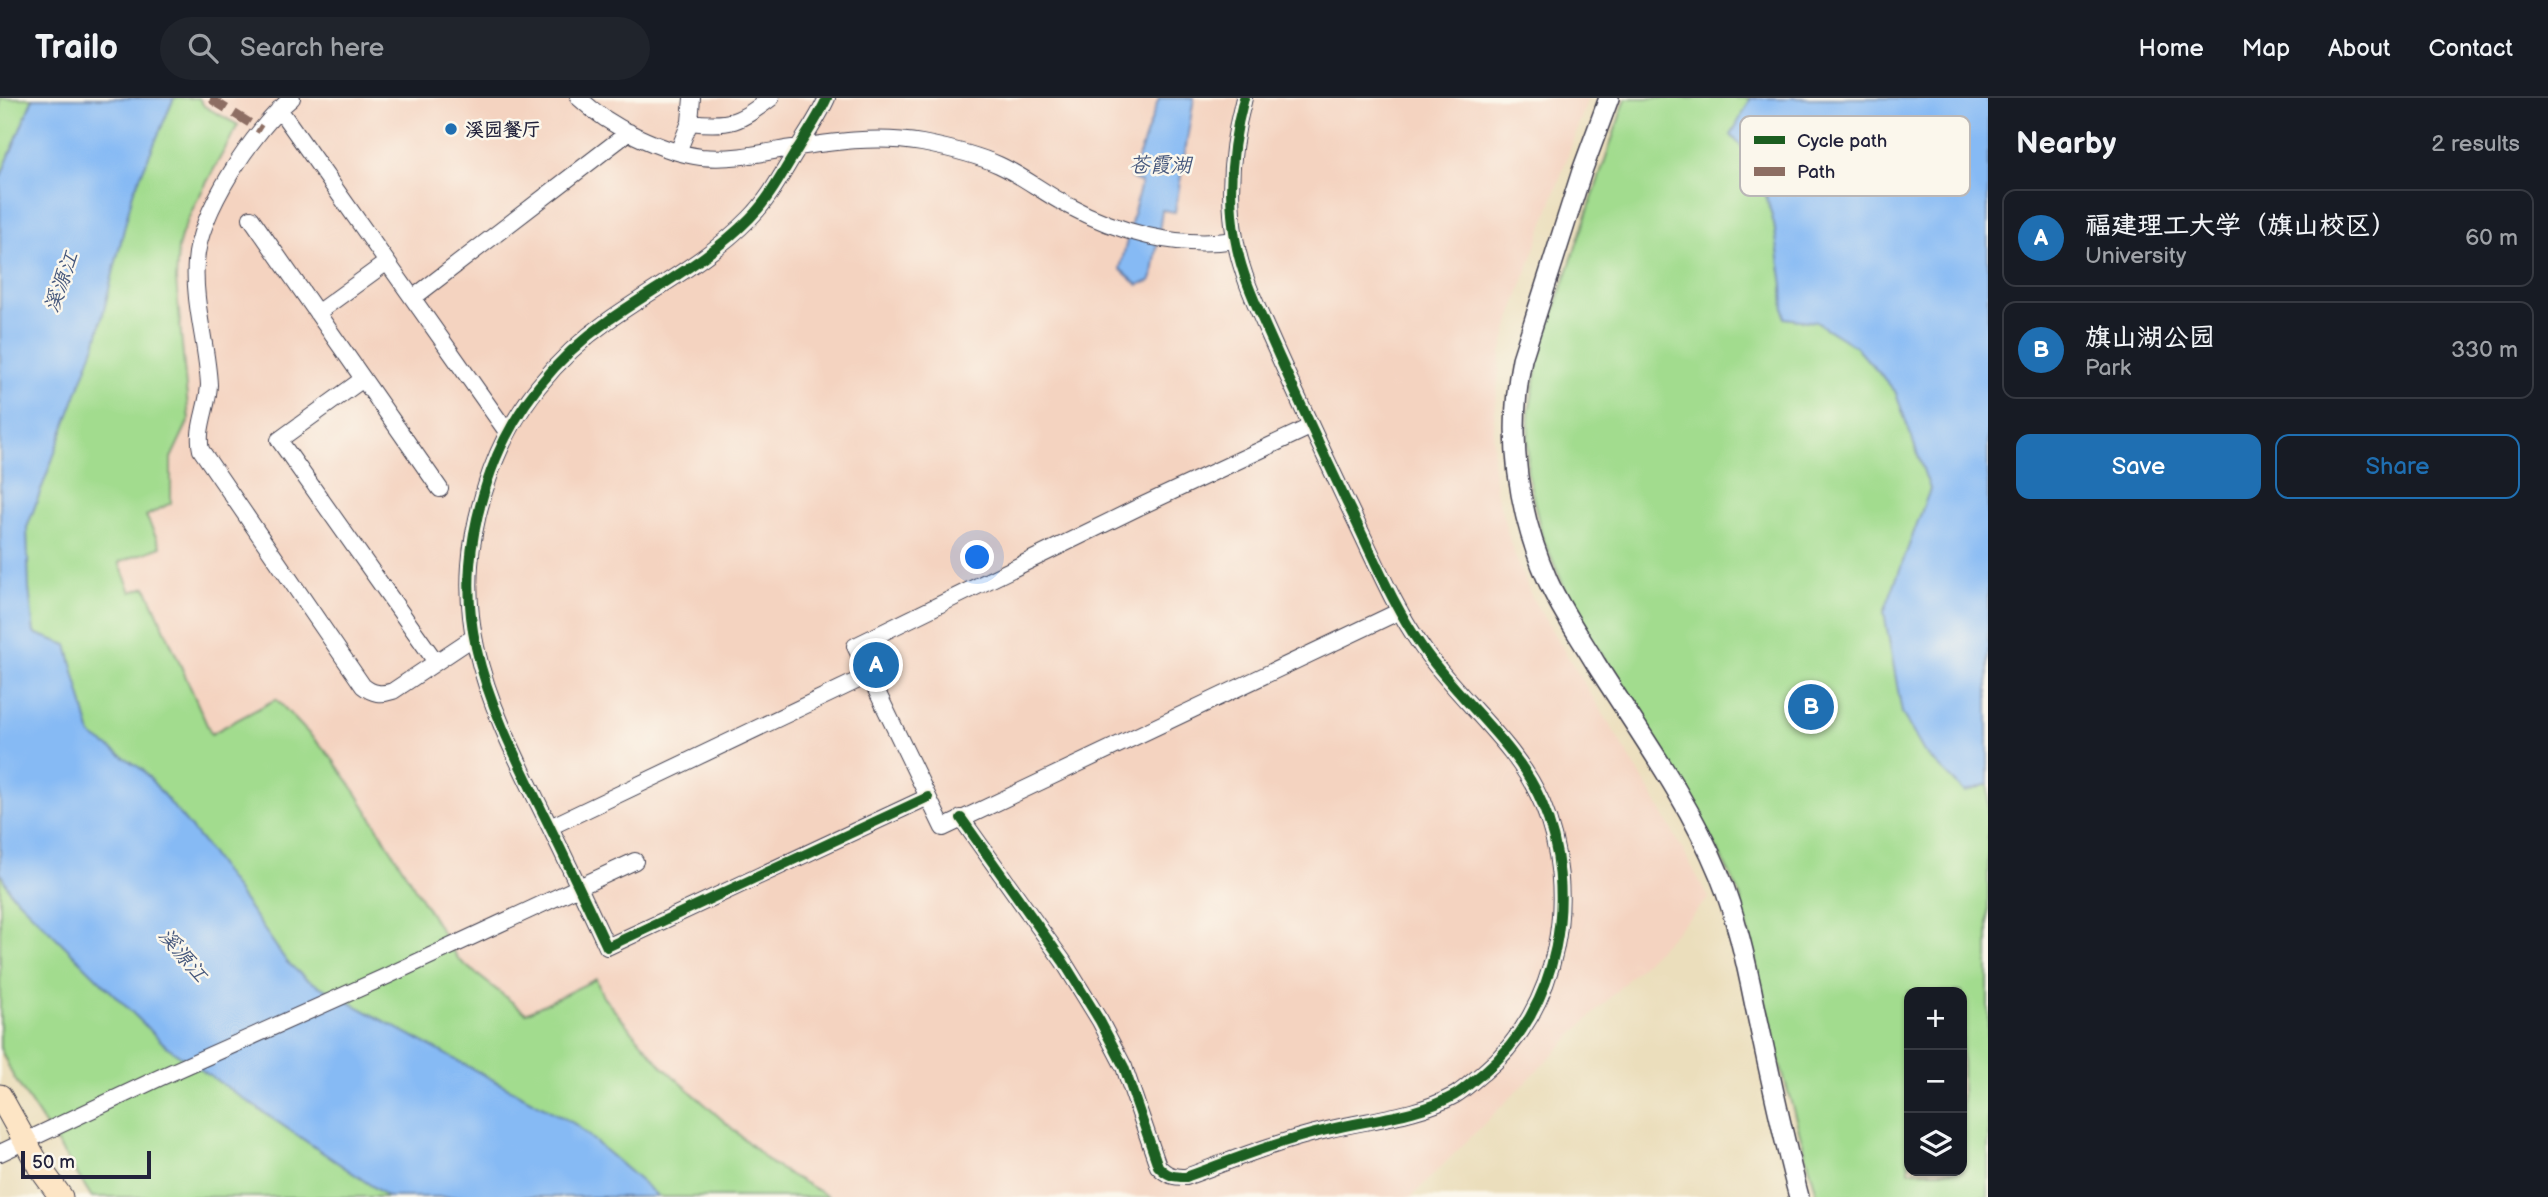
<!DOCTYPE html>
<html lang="en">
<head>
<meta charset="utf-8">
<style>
  body { margin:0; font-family:"Balsamiq Sans","LXGW WenKai TC",sans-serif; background:#20242c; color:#f1f3f6 }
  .controls { position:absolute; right:21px; bottom:21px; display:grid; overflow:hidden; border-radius:14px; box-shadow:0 2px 5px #0004 }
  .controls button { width:63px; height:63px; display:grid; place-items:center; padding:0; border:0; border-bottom:2px solid #363941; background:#171b24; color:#f1f3f6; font:35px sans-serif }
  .scale { position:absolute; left:21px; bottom:18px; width:130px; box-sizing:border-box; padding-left:7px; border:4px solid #22223b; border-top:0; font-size:19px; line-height:24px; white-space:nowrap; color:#22223b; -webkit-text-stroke:5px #fbf7ec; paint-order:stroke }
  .you { position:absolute; left:978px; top:460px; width:24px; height:24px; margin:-18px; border:5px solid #fff; border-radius:50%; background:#1a73e8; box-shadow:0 0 0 10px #1a73e833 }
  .badge { display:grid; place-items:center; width:46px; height:46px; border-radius:50%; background:#1f6fb2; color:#fff; font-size:23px; font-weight:700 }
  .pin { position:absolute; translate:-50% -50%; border:4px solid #fff; box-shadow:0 2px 7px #0006 }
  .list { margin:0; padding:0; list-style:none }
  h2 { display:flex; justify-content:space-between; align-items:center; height:91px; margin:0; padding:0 28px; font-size:30px }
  h2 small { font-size:23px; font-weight:400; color:#9ea1a6 }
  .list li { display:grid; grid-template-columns:46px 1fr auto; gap:21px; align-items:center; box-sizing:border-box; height:98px; margin:0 14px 14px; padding:0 14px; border:2px solid #363941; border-radius:14px }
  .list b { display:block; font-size:26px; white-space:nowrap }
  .list p { margin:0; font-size:23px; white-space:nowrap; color:#9ea1a6 }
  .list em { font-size:23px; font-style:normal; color:#9ea1a6 }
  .actions { display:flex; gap:14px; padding:21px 28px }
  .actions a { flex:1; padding:16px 0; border:2px solid #1f6fb2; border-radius:14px; text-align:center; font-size:24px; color:#1f6fb2 }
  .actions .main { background:#1f6fb2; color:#fff }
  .icon { flex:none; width:38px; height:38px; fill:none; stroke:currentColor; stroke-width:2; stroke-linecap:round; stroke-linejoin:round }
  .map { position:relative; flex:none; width:1988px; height:1099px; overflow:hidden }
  header { display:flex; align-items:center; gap:42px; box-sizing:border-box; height:98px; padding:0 35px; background:#171b24; border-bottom:2px solid #363941 }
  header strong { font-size:33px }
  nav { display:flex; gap:38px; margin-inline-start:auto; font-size:24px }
  .search { width:490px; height:63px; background:#20242c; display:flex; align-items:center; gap:18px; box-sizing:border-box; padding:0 24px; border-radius:38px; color:#9ea1a6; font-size:26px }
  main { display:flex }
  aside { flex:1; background:#171b24 }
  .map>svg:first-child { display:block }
  .built { fill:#f4d3c0 }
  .green { fill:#a2dc8e; stroke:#627f64; stroke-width:2; fill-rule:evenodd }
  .water { fill:#86baf4; stroke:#546e98; stroke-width:2 }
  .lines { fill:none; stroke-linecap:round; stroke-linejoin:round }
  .minor-casing { stroke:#403e4e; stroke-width:18 }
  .tertiary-casing { stroke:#403e4e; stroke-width:22 }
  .secondary-casing { stroke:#403e4e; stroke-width:25 }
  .minor { stroke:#fff; stroke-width:16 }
  .tertiary { stroke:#fff; stroke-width:19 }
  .secondary { stroke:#fde5c5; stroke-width:23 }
  .quiet { stroke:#8d6e63; stroke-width:9; stroke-dasharray:18 9; stroke-linecap:butt }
  .cycleway-casing { stroke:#fbf7ec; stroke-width:15 }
  .cycleway { stroke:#1b5e20; stroke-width:10 }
  .poi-dot { fill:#1f6fb2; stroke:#fbf7ec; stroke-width:2.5 }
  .labels { text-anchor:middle; stroke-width:5; stroke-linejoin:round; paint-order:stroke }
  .poi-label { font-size:19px; font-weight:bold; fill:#22223b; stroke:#fbf7ec; text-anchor:start }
  .water-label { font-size:21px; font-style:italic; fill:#45577c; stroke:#fbf7ec }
  .key { fill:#fbf7ec; stroke:#bab7b7; stroke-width:2 }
  .key-label { font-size:19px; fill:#22223b }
</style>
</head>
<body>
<header>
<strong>Trailo</strong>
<div class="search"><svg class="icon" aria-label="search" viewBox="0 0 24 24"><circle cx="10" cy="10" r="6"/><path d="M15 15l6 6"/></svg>Search here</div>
<nav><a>Home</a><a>Map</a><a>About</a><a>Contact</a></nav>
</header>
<main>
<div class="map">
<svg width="1988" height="1099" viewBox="0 0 1988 1099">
  <rect width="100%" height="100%" fill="#fbf7ec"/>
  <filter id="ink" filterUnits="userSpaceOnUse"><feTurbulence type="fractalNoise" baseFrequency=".0143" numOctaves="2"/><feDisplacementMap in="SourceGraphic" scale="14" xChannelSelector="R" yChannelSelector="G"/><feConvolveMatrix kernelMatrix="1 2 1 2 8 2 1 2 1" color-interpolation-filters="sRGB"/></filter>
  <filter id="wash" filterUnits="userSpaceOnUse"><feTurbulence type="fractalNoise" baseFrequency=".00686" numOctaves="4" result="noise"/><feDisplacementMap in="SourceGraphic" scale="28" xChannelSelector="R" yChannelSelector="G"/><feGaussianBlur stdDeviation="1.57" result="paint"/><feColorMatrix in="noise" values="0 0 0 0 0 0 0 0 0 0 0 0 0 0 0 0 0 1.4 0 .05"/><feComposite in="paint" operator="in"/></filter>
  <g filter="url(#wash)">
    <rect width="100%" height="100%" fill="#ebdebc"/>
    <path class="built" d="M199 0H1588L1511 219 1501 256 1494 323 1493 360 1496 393 1512 450 1532 500 1649 691 1709 800 1411 1099H829L773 1067 662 968 603 899 526 915 459 862 357 696 331 659 276 601 212 637 146 489 131 494 119 464 160 449 146 418 171 405V360L179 346 176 165 182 135 201 94 204 8Z"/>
    <path class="green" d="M0 0H199L204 8 238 27 195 106 182 135 178 150 176 182 189 322 171 360V405L146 418 161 449 119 464 131 494 146 489 211 636 276 601 331 659 357 696 459 862 526 915 596 881 603 899 662 968 773 1067 829 1099H92L13 978 0 950Z
      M1626 0H1988V1099H1818L1779 962 1739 794 1695 709 1573 509 1542 439 1527 373 1529 313 1541 252ZM1909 894H1962V1073H1909Z"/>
    <path class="water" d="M33 0H174L133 95 96 244 27 430 29 490 34 535 67 547 91 637 143 672 204 746 287 864 306 881 575 1026 659 1099H388L166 948 10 794 0 774V80Z
      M1159 0H1194L1175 114 1162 112 1153 177 1150 183 1138 187 1120 171 1141 85 1131 80Z
      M1751 0H1988V686L1965 694 1924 654 1902 615 1884 514 1930 391 1895 293 1856 249 1816 224 1784 220 1783 187 1774 126 1757 65 1731 37Z"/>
  </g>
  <g filter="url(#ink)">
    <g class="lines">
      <g class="minor-casing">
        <path id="minor" d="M292 0C254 31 199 114 196 164 193 205 207 246 209 287 208 309 196 331 201 352L363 588C373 596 381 597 393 593L474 539
          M579 0C596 16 615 28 636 38 657 48 678 56 701 59 730 62 758 56 785 51 831 44 877 37 922 45 948 50 975 56 999 67 1023 78 1044 95 1067 107 1117 134 1177 151 1235 142
          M827 0C819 18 808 34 798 50 783 74 770 100 750 120 710 161 656 189 609 222 556 259 513 312 491 373 442 509 483 594 543 715 565 759 586 804 607 849L928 699
          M279 11 507 334
          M690 24C731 29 739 24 771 0
          M678 54 690 24 692 0
          M251 120 440 391
          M413 200 629 34
          M317 215 387 164
          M363 281 279 342 436 564
          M1310 329 1139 409 855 548 943 730 1400 513
          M961 720 1063 863 1100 923 1124 969 1158 1068C1167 1078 1174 1079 1186 1079 1232 1062 1279 1043 1327 1032 1370 1021 1415 1019 1455 997 1465 991 1474 982 1483 975 1560 911 1580 795 1542 705 1516 644 1459 603 1422 549 1391 505 1371 453 1347 405 1322 352 1297 299 1273 245 1258 211 1241 177 1235 140 1227 93 1232 45 1244 0
          M550 729 869 577
          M0 1055 159 980 387 878 635 763"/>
      </g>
      <g class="tertiary-casing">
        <path id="tertiary" d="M1609 0 1582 73 1522 261C1507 337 1517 413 1548 483 1561 512 1580 539 1596 566 1639 634 1688 701 1719 776 1736 818 1746 863 1755 908 1769 972 1782 1036 1799 1099"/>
      </g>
      <g class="secondary-casing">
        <path id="secondary" d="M0 998 40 1070 61 1099"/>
      </g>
      <use href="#minor" class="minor"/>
      <use href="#tertiary" class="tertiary"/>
      <use href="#secondary" class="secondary"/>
      <path class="quiet" d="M215 0 214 3 261 32"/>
      <g class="cycleway-casing">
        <path id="cycleway" d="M827 0C819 18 808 34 798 50 783 74 770 100 750 120 710 161 656 189 609 222 556 259 513 312 491 373 442 509 483 594 543 715 565 759 586 804 607 849L928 699
          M961 720 1063 863 1100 923 1124 969 1158 1068C1167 1078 1174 1079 1186 1079 1232 1062 1279 1043 1327 1032 1370 1021 1415 1019 1455 997 1465 991 1474 982 1483 975 1560 911 1580 795 1542 705 1516 644 1459 603 1422 549 1391 505 1371 453 1347 405 1322 352 1297 299 1273 245 1258 211 1241 177 1235 140 1227 93 1232 45 1244 0"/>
      </g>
      <use href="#cycleway" class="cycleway"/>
    </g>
  </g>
  <circle class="poi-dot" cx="451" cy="31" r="7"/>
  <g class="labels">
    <g class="poi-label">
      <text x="465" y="38">溪园餐厅</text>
    </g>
    <g class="water-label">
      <text x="1160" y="74">苍霞湖</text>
      <text transform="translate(61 184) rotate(-70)" y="7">溪源江</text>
      <text transform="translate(183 857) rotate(50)" y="7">溪源江</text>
    </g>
  </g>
  <rect x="1740" y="18" width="230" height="80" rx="10" class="key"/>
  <rect x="1754" y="38" width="31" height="8" fill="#1b5e20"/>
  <rect x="1754" y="69" width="31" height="9" fill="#8d6e63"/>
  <g class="key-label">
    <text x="1797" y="49">Cycle path</text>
    <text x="1797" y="80">Path</text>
  </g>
</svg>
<div class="controls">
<button>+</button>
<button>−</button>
<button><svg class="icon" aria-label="layers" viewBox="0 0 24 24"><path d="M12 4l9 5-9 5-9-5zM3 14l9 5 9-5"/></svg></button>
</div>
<div class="scale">50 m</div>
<div class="you"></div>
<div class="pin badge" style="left:876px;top:567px">A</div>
<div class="pin badge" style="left:1811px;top:609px">B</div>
</div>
<aside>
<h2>Nearby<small>2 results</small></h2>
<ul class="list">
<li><span class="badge">A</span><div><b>福建理工大学（旗山校区）</b><p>University</p></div><em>60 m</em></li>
<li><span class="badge">B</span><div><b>旗山湖公园</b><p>Park</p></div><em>330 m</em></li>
</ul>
<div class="actions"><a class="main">Save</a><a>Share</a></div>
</aside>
</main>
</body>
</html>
